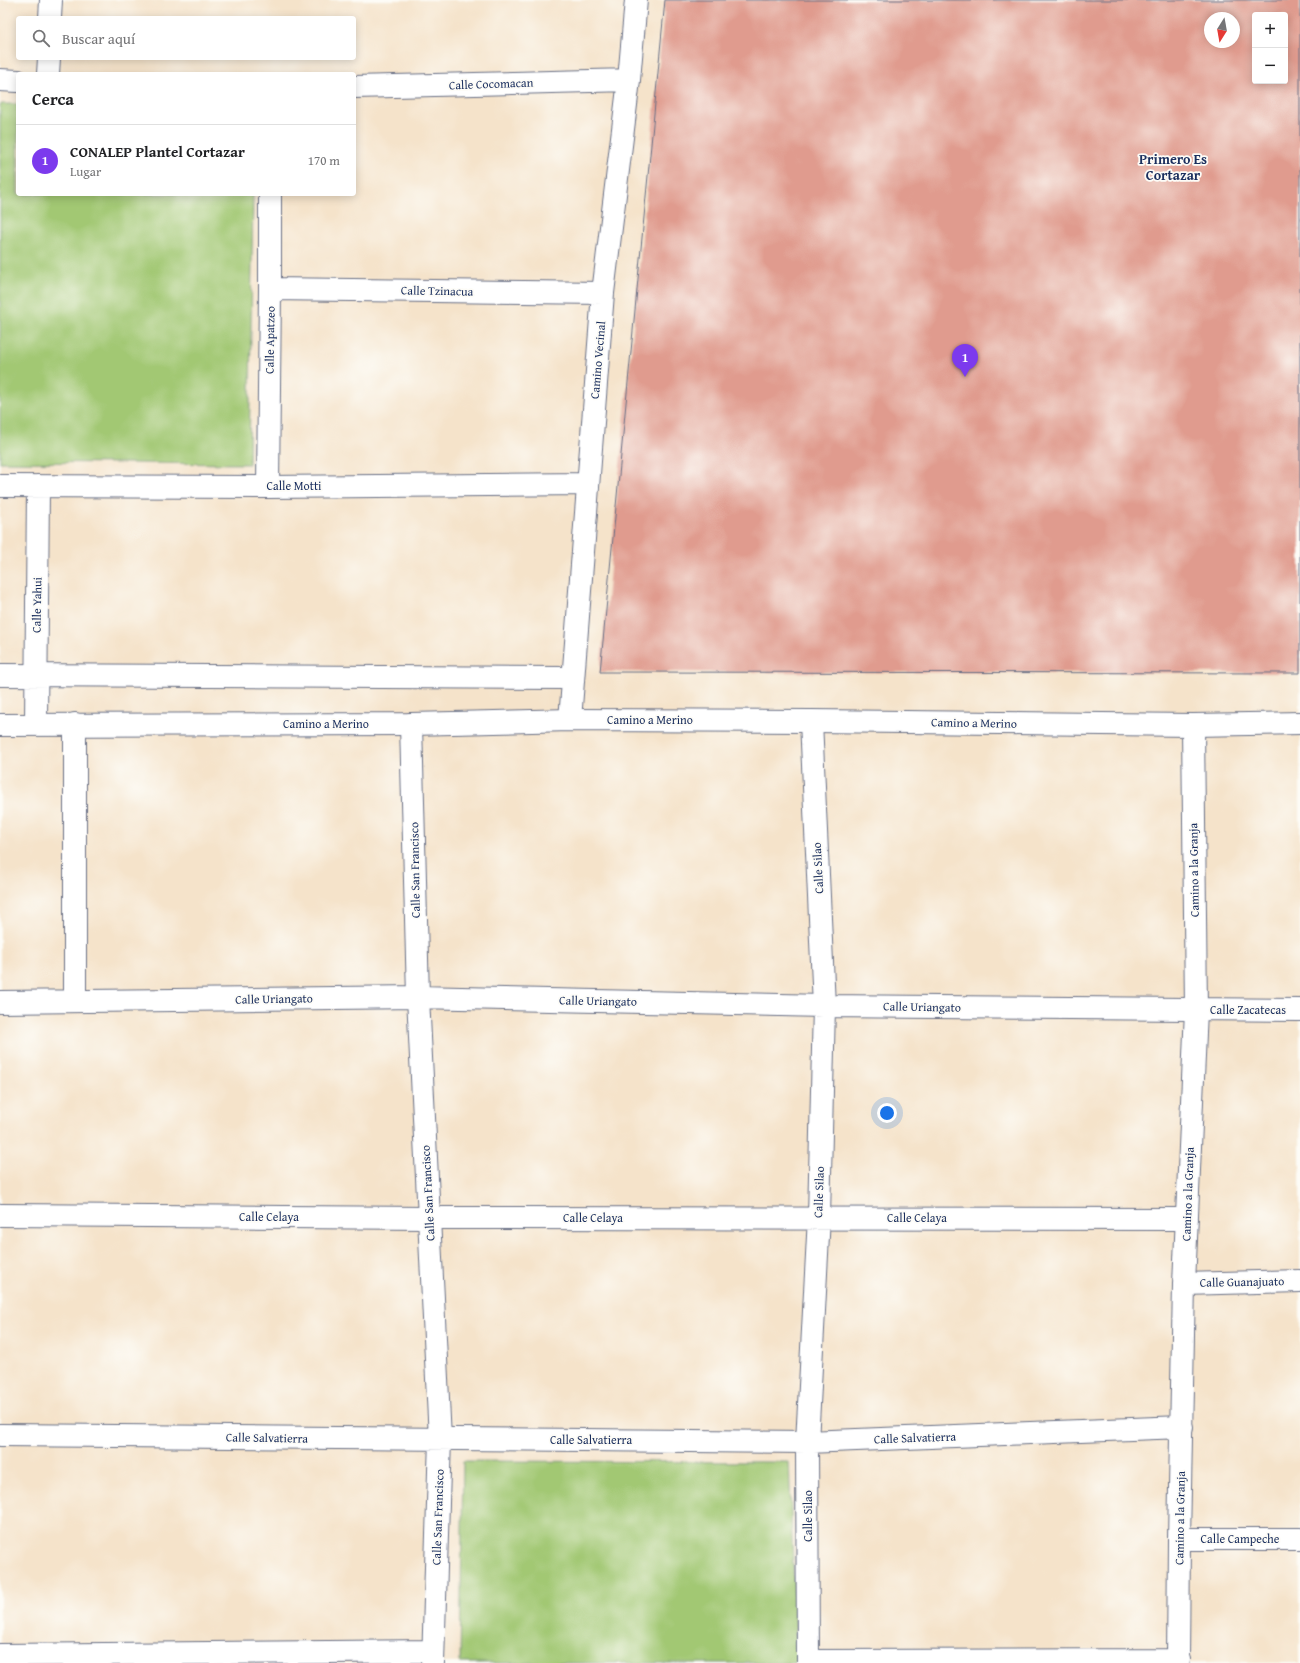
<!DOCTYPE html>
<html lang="es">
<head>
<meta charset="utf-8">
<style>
  body { margin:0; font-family:"Gentium Book Plus",serif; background:#f2f2f2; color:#202124 }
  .controls { position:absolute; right:12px; top:12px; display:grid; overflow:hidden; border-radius:4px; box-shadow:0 2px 10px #0003 }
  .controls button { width:36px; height:36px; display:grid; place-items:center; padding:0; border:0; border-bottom:1px solid #e0e0e0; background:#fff; color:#202124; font:20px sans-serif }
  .compass { position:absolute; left:1204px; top:12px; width:36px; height:36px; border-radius:50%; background:#fff; box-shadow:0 2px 10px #0003; rotate:191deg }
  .you { position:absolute; left:887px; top:1113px; width:14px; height:14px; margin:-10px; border:3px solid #fff; border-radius:50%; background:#1a73e8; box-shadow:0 0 0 6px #1a73e833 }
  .badge { display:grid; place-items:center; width:26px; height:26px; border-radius:50%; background:#7c3aed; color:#fff; font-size:13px; font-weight:700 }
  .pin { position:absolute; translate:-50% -33px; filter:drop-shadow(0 1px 2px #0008) }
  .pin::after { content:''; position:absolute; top:21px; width:14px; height:12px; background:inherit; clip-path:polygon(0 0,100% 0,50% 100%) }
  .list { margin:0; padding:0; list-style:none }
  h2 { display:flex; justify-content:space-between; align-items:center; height:52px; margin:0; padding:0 16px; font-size:17px }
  h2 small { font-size:13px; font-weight:400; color:#757577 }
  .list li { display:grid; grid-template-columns:26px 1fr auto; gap:12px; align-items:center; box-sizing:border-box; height:72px; padding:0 16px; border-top:1px solid #e0e0e0 }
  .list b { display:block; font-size:15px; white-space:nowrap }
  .list p { margin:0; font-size:13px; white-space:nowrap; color:#757577 }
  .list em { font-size:13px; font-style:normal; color:#757577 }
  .icon { flex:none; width:22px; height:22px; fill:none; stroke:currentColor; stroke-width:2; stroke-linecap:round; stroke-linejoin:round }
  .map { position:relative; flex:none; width:1300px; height:1663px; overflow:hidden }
  .search { position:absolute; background:#fff; box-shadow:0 2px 10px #0003; left:16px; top:16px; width:340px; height:44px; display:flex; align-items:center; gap:10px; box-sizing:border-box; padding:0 14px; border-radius:4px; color:#757577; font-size:15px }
  .panel { position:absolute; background:#fff; box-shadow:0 2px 10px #0003; left:16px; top:72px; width:340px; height:124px; border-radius:4px }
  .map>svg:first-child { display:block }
  .green { fill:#a2c873; stroke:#5e7c68 }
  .building { fill:#e09b8e; fill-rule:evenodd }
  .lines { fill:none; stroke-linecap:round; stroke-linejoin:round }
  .minor-casing { stroke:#676e84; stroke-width:24 }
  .tertiary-casing { stroke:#676e84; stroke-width:24 }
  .minor { stroke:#fff; stroke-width:22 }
  .tertiary { stroke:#fff; stroke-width:22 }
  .labels { text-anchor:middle; stroke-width:3.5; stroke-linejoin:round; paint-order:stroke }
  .street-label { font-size:12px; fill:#1b2f5e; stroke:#fdfcf7 }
  .quarter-label { font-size:14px; font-weight:bold; fill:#1b2f5e; stroke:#fdfcf7 }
</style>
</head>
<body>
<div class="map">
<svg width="1300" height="1663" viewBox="0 0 1300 1663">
  <rect width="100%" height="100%" fill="#fdfcf7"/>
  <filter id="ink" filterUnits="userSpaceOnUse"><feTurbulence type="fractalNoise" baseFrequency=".025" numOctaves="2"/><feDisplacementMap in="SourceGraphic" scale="8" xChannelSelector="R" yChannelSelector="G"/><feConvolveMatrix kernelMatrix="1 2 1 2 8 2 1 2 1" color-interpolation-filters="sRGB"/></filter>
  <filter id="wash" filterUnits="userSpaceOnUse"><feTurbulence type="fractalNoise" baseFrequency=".012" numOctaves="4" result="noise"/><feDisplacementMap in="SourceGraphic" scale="16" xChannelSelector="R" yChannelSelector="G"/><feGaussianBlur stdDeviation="0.9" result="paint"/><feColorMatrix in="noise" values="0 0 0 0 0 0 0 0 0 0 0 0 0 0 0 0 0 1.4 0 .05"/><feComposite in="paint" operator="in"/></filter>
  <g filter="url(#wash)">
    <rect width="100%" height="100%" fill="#f5e3ca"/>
    <path class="green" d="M0 104H18V194H253L249 464 0 462Z
      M463 1461 789 1462 797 1663H460Z"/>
    <g id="blocks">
      <path class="building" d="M665 0H1300V673L600 672ZM1255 15H1285V81H1255ZM1210 18H1234V42H1210Z"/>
    </g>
  </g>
  <g filter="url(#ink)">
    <use href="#blocks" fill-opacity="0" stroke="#676e84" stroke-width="1"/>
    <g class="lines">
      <g class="minor-casing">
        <path id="minor" d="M50 18 51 0
          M48 74 49 58
          M0 80 18 81
          M354 87 629 80
          M270 289 603 293
          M0 486 268 487 588 484
          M268 487 270 289V194
          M0 675 573 678
          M570 720 603 293 629 80 636 0
          M36 724 38 486
          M411 724 418 997 440 1439 433 1663
          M75 1001V724
          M0 1002 418 997 824 1006 1300 1010
          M0 1215 429 1218 1187 1219
          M1184 1284 1300 1281
          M0 1435 807 1442 1182 1427
          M1179 1539H1300
          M0 1655 433 1651
          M808 1661 1179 1660
          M808 1663 807 1442 819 1217 824 1006 811 721
          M1178 1663 1179 1539 1184 1284 1196 1010 1193 725"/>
      </g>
      <g class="tertiary-casing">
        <path id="tertiary" d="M0 725 411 724 570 720 811 721 1193 725 1300 723"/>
      </g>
      <use href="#minor" class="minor"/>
      <use href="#tertiary" class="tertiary"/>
    </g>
  </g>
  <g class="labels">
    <g class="street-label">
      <text transform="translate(491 84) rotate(-2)" y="4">Calle Cocomacan</text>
      <text transform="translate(437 291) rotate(1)" y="4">Calle Tzinacua</text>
      <text transform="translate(270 340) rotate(-89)" y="4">Calle Apatzeo</text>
      <text transform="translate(598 360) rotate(-85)" y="4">Camino Vecinal</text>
      <text x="294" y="490">Calle Motti</text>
      <text transform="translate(37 605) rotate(-89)" y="4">Calle Yahui</text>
      <text x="650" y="724">Camino a Merino</text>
      <text transform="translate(974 723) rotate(1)" y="4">Camino a Merino</text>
      <text x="326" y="728">Camino a Merino</text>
      <text transform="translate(818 868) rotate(-93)" y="4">Calle Silao</text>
      <text transform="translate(415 870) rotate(-91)" y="4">Calle San Francisco</text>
      <text transform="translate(1194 870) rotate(-91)" y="4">Camino a la Granja</text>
      <text transform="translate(274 999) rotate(-1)" y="4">Calle Uriangato</text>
      <text transform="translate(598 1001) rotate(1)" y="4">Calle Uriangato</text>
      <text transform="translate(922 1007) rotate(1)" y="4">Calle Uriangato</text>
      <text x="1248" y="1014">Calle Zacatecas</text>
      <text transform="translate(819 1192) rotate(-88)" y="4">Calle Silao</text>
      <text transform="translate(428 1193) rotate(-93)" y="4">Calle San Francisco</text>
      <text transform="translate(1188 1194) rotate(-88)" y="4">Camino a la Granja</text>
      <text x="269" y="1221">Calle Celaya</text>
      <text x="593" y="1222">Calle Celaya</text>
      <text x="917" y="1222">Calle Celaya</text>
      <text transform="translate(1242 1282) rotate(-1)" y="4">Calle Guanajuato</text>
      <text transform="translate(267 1438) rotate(1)" y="4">Calle Salvatierra</text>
      <text transform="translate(915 1438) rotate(-2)" y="4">Calle Salvatierra</text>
      <text x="591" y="1444">Calle Salvatierra</text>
      <text transform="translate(808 1516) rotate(-90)" y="4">Calle Silao</text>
      <text transform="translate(438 1517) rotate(-88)" y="4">Calle San Francisco</text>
      <text transform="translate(1180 1518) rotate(-89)" y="4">Camino a la Granja</text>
      <text x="1240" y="1543">Calle Campeche</text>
    </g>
    <g class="quarter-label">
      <text x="1173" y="164">Primero Es<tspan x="1173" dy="16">Cortazar</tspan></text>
    </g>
  </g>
</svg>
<div class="controls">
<button>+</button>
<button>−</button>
</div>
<svg class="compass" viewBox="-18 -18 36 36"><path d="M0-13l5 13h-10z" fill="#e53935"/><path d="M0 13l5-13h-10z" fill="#757577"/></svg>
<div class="you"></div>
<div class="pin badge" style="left:965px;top:377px">1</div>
<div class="search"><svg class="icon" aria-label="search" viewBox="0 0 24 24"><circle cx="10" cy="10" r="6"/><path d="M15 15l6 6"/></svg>Buscar aquí</div>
<section class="panel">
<h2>Cerca<small></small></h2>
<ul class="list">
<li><span class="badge">1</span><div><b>CONALEP Plantel Cortazar</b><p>Lugar</p></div><em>170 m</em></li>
</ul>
</section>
</div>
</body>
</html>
